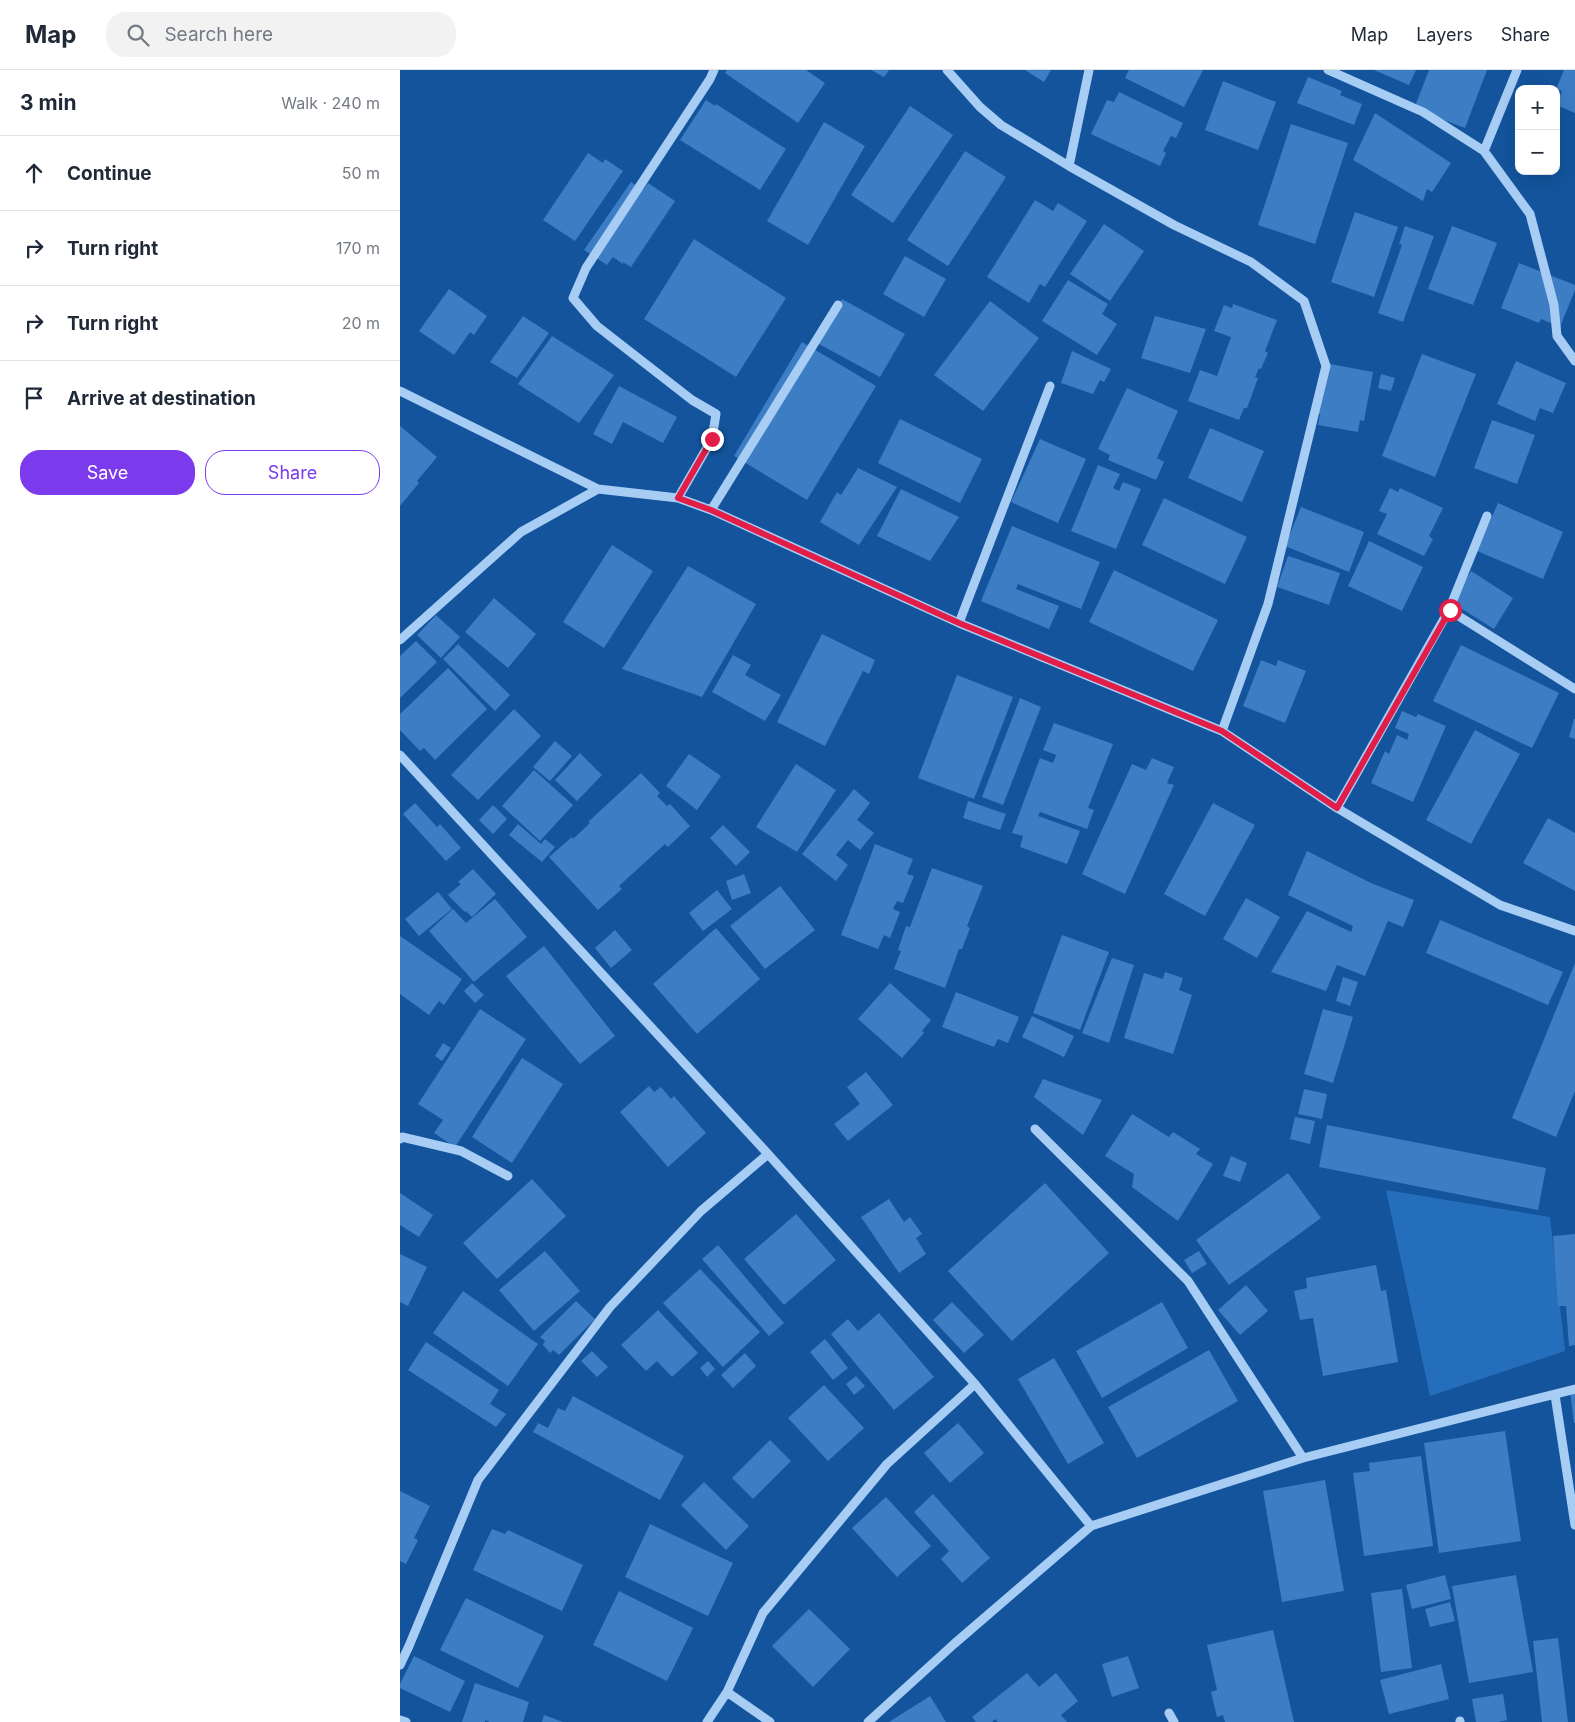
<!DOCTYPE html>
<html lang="en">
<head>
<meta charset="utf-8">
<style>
  body { margin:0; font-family:Inter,sans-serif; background:#f2f2f3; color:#1f2937 }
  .controls { position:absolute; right:15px; top:15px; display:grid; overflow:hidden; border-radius:10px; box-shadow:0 5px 20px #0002 }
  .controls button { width:45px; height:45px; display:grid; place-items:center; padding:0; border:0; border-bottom:1px solid #e0e1e3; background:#fff; color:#1f2937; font:25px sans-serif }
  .stop { position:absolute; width:15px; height:15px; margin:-11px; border:4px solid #e11d48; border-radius:50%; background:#fff }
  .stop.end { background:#e11d48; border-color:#fff; box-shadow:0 1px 5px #0008 }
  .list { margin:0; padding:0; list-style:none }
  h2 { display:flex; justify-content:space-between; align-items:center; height:65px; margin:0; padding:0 20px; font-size:21px }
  h2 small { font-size:16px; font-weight:400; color:#747a83 }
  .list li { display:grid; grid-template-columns:32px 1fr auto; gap:15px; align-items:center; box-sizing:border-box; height:75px; padding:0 20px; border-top:1px solid #e0e1e3 }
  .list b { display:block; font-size:19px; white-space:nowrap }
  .list em { font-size:16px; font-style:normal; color:#747a83 }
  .actions { display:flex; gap:10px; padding:15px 20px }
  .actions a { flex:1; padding:11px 0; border:1px solid #7c3aed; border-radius:20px; text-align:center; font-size:18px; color:#7c3aed }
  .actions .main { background:#7c3aed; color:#fff }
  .icon { flex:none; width:28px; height:28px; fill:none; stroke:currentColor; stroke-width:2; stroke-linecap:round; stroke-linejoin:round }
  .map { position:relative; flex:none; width:1175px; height:1652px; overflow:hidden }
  header { display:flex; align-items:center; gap:30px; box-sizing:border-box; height:70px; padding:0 25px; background:#fff; border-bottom:1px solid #e0e1e3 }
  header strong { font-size:24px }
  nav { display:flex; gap:28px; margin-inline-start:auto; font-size:18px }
  .search { width:350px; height:45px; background:#f2f2f3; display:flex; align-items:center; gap:12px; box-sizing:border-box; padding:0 18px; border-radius:20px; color:#747a83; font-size:19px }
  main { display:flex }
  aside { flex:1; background:#fff }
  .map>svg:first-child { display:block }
  .green { fill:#256ebb }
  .building { fill:#3c7dc4 }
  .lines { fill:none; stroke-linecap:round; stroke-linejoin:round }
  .minor { stroke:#a8cdf4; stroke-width:9 }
  .route { stroke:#e11d48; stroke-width:6 }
</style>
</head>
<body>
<header>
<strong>Map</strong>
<div class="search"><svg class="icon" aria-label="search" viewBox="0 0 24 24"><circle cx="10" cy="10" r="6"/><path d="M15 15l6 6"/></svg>Search here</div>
<nav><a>Map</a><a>Layers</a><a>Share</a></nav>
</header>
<main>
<aside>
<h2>3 min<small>Walk · 240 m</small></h2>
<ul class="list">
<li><svg class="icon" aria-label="ahead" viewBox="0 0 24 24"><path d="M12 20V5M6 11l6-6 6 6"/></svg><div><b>Continue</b></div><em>50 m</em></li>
<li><svg class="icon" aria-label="right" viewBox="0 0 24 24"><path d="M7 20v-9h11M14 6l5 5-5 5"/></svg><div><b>Turn right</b></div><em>170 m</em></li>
<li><svg class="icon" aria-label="right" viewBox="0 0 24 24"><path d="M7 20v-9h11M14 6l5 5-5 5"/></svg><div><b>Turn right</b></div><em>20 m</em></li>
<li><svg class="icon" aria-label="arrive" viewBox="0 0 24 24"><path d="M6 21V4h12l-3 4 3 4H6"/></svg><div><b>Arrive at destination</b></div></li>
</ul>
<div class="actions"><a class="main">Save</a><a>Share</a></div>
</aside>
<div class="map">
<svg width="1175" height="1652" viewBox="0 0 1175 1652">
  <rect width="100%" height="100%" fill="#13549d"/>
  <path class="green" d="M986 1120 1150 1147 1165 1281 1030 1326Z"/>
  <path class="building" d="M327 0H406L425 13 398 53 325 3Z
    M471 0H489L484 7Z
    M625 0H651L644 12Z
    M729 0H803L784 37 725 8Z
    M974 0H1016L1009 15Z
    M1029 0H1087L1065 58 1014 39Z
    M1164 0H1175V43L1156 35 1162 21 1156 19Z
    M908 7 942 21 940 25 962 34 954 55 897 33Z
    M823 11 876 32 858 80 805 60Z
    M719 22 783 53 776 68 771 66 763 81 766 83 760 96 691 64 707 30 714 32Z
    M306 30 315 36 316 34 386 79 360 120 280 70Z
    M510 36 553 65 493 153 451 125Z
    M975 43 1051 93 1032 122 1027 119 1023 131 953 90Z
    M424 52 465 76 408 175 367 151Z
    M891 54 948 73 915 174 858 155Z
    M565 81 606 107 548 196 507 170Z
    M188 83 203 93 205 89 223 101 175 171 143 150Z
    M231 112 243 120 248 113 275 131 231 197 223 192V194L213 187 207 195 184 180Z
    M635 130 653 141 658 133 687 151 645 217 640 214 629 233 587 207Z
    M955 142 998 157 974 227 931 212Z
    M704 154 744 181 710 231 670 204Z
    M1005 156 1034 166 1003 252 978 243 1002 175 999 174Z
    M1052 156 1097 173 1073 235 1028 219Z
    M294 169 386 228 336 307 244 249Z
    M505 186 546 209 524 247 483 224Z
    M1119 193 1175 215V220L1160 257 1141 249 1139 253 1101 238Z
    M668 210 708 234 702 244 717 254 697 285 642 251Z
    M49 219 87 246 74 265 70 262 54 285 19 261Z
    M442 229 505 264 480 307 417 273Z
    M590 231 639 268 583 341 534 305Z
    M833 234 877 250 865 281 868 283 861 299 859 298 855 307 858 308 847 338H844L839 350 788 331 800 300 817 306 831 267 814 261 824 235 832 238Z
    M123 246 149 263 117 308 90 292Z
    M755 246 806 259 790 303 741 288Z
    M152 266 214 305 179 353 118 314Z
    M402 272 476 316 407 430 334 386Z
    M672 281 711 299 704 312 700 310 693 324 661 313Z
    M1022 284 1076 304 1035 407 982 386Z
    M1116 291 1166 313 1153 343 1140 338 1135 351 1097 334Z
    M925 293 973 302 964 351 960 350 958 362 918 355 920 344 916 343Z
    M981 304 995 308 991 321 978 318Z
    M219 316 277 347 263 373 223 352 212 374 193 364Z
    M727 318 778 341 757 388 764 392 756 410 708 390 710 385 698 379Z
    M500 349 582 389 560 433 478 393Z
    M1092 350 1135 365 1117 414 1074 398Z
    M0 356 37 387 17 411 19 413 0 436Z
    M810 358 864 381 842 432 788 408Z
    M640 369 686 389 658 453 611 432Z
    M698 395 720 404 713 418 719 421 723 412 741 419 716 479 671 461Z
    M458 398 497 417 459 475 420 452 437 422 441 425Z
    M990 418 998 422 1000 418 1043 438 1029 466 1033 469 1024 486 977 464 987 444 979 441Z
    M501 419 559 447 530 491 477 466Z
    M764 428 847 467 825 514 742 475Z
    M1098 433 1163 462 1143 509 1077 481Z
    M901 437 964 462 949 502 885 476Z
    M612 456 700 492 681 539 618 514 616 519 659 536 649 559 581 531Z
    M969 471 1023 497 1002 541 948 516Z
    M212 475 253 501 204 578 163 552Z
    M888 486 940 503 929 535 877 517Z
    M288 496 356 534 302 627 222 599Z
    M714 500 818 550 793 601 689 552Z
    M1071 501 1113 528 1094 559 1051 532Z
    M94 528 136 564 108 598 65 562Z
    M36 545 60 567 41 588 17 565Z
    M422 564 475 590 469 604 463 601 425 676 377 652Z
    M16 571 37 592 0 628V586Z
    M58 574 110 625 95 641 43 589Z
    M1061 575 1159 623 1132 678 1033 631Z
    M333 585 351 595 345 605 381 625 365 651 312 622Z
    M861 590 876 596 878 590 906 601 885 653 843 636Z
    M48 598 87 639 35 690 24 678 20 681 0 660V644Z
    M557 605 613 627 574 729 518 708Z
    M620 628 641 637 603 735 582 727Z
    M114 639 141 666 78 730 51 705Z
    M1002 641 1016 647 1018 644 1046 656 1013 732 971 713 985 681 989 684 997 665 1007 670 1009 664 995 658Z
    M1174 649H1175V669L1169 667Z
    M654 653 713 674 688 738 694 740 687 759 640 742 638 746 680 761 667 794 620 777 623 766 612 763 640 688 653 693 656 685 643 680Z
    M1075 660 1120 684 1071 774 1026 750Z
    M155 671 172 686 150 711 133 697Z
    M180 683 202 705 177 731 155 710Z
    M289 684 321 706 297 740 266 716Z
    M752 688 774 697 767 713 774 715 725 824 682 804 732 694 746 700Z
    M396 694 436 720 397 782 356 757Z
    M134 700 173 735 140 771 102 736Z
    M241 703 260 723 257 726 267 736 270 734 290 756 268 777 265 774 219 816 222 819 198 840 149 787 172 767 173 769 190 753 188 752Z
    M454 719 470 733 457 750 474 763 460 780 448 770 436 785 448 795 436 811 402 784Z
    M568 731 606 744 600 760 563 748Z
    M15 733 37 757 40 754 61 778 46 791 3 744Z
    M813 733 855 755 805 846 764 824Z
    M93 735 107 749 93 764 79 750Z
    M1148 748 1175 763V821L1123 793Z
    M118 754 141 774 145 769 155 777 142 792 109 765Z
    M323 755 350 782 336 796 310 768Z
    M475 774 513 789 507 804 514 806 503 833 497 831 493 839 500 842 490 868 484 865 478 879 441 865Z
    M907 781 971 813 1014 830 1003 857 988 851 965 906 937 895 926 921 871 902 907 841 951 862 953 856 888 825Z
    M532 798 583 816 567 856 570 858 562 879H559L545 918 494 899 501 881 498 880 506 856 510 857Z
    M73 799 96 824 72 847 66 841 65 842 48 825 61 814 58 812Z
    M344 804 351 823 332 830 326 811Z
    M380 816 415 860 365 899 330 856Z
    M317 820 332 839 303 861 289 843Z
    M38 822 52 839 19 866 5 849Z
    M846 828 880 847 857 888 823 869Z
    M95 829 127 867 74 912 29 861 53 839 66 853Z
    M1040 850 1163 902 1148 935 1026 883Z
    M316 858 360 909 297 964 253 914Z
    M215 860 232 880 211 898 195 878Z
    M662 865 709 882 680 960 633 943Z
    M0 866 62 909 44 935 39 931 29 945 0 924Z
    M144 876 215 966 180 994 106 906Z
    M712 888 734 895 709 973 682 963Z
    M1175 893V1021L1156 1067 1112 1048Z
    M765 902 783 908 779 920 792 925 773 984 724 968 744 903 763 909Z
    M943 907 958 912 950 936 936 931Z
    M72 913 84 925 75 933 64 921Z
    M490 913 531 950 522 961 524 963 502 988 458 949Z
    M556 922 619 947 608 973 598 969 594 977 542 957Z
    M80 939 126 969 55 1077 34 1063 43 1050 18 1034Z
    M923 939 953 947 933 1013 904 1004Z
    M632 946 674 966 664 987 622 967Z
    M43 973 51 978 42 991 35 986Z
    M122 988 163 1014 112 1093 72 1067Z
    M466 1002 493 1035 448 1071 434 1054 460 1034 447 1017Z
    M643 1009 702 1030 683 1065 634 1027Z
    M249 1016 254 1022 261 1017 271 1029 274 1026 306 1063 268 1097 220 1042Z
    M904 1019 927 1024 922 1049 898 1044Z
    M732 1044 769 1067 773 1062 800 1079 796 1084 813 1094 778 1151 732 1117 734 1104 705 1086Z
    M895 1047 915 1051 910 1074 890 1069Z
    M927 1055 1146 1098 1138 1140 919 1097Z
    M831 1086 847 1093 840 1112 823 1106Z
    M888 1103 921 1148 829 1215 796 1170Z
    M132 1109 166 1146 97 1209 63 1173Z
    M645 1113 709 1183 612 1271 548 1201Z
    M0 1123 33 1145 19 1167 0 1155Z
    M489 1129 504 1152 510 1147 522 1164 516 1168 526 1184 499 1203 461 1147Z
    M396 1144 436 1190 384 1235 344 1189Z
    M1175 1164V1275L1169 1276 1166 1236H1158L1153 1166Z
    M318 1175 384 1253 369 1266 302 1189Z
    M145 1181 180 1221 134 1261 99 1220Z
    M799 1181 807 1194 792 1203 784 1190Z
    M0 1184 27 1197 8 1236 0 1232Z
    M976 1195 981 1221 986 1220 998 1292 923 1306 913 1248 900 1250 894 1221 907 1218 906 1208Z
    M300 1199 360 1262 323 1297 263 1233Z
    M846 1215 868 1241 840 1265 818 1240Z
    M63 1221 138 1274 108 1316 33 1263Z
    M176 1231 195 1249 159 1285 153 1280 150 1283 143 1275 145 1271 140 1267Z
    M552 1232 584 1265 564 1283 533 1250Z
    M762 1232 788 1278 702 1328 676 1281Z
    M258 1240 298 1283 272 1307 257 1291 246 1301 221 1275Z
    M479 1243 534 1307 494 1340 431 1264 448 1249 458 1261Z
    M425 1269 448 1298 433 1310 410 1282Z
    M26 1272 99 1320 90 1334 106 1344 96 1357 8 1300Z
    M809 1280 838 1331 737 1388 708 1337Z
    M192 1281 208 1297 197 1307 181 1291Z
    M345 1283 356 1296 333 1318 321 1305Z
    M654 1288 704 1373 668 1394 618 1309Z
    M308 1291 315 1299 307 1307 300 1298Z
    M456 1306 465 1316 454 1325 446 1314Z
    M424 1315 464 1358 428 1391 388 1348Z
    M1175 1320V1353H1174L1170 1321Z
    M173 1326 284 1386 260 1430 133 1362 138 1353 148 1358 158 1338 165 1341Z
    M558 1353 584 1383 550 1413 524 1383Z
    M1105 1361 1121 1471 1039 1483 1024 1373Z
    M370 1370 391 1391 353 1429 332 1408Z
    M1021 1386 1033 1476 964 1486 953 1403 970 1401 969 1393Z
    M925 1410 944 1521 882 1532 863 1421Z
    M304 1412 349 1456 326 1480 281 1435Z
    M0 1421 30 1436 14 1468 18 1470 6 1494 0 1491Z
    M533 1424 590 1488 562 1513 541 1489 549 1481 514 1442Z
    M486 1427 531 1476 497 1507 452 1458Z
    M250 1454 333 1493 308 1546 225 1507Z
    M92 1459 105 1464 108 1460 183 1495 162 1541 73 1500Z
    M1045 1505 1051 1529 1012 1539 1006 1515Z
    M1116 1505 1133 1602 1069 1613 1052 1516Z
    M1002 1519 1012 1598 981 1602 971 1523Z
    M219 1521 293 1558 267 1611 193 1575Z
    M66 1528 144 1566 118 1618 40 1580Z
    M1050 1532 1055 1551 1030 1557 1025 1539Z
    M409 1539 450 1579 413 1617 372 1576Z
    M873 1560 894 1652H825L823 1645 817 1647 811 1622 817 1620 807 1575Z
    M1158 1568 1168 1652H1142L1133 1571Z
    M14 1586 65 1611 50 1642 0 1618V1614Z
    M728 1586 739 1618 712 1627 702 1594Z
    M1041 1594 1049 1629 989 1644 980 1610Z
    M627 1603 639 1617 656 1603 678 1631 661 1645 667 1652H598L595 1649 592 1652H576L572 1647Z
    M75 1613 129 1632 123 1652H90L85 1650V1652H62Z
    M1103 1624 1107 1650 1098 1652H1076L1072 1629Z
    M530 1626 546 1652H489Z
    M144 1645 163 1652H142Z"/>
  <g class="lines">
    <path class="minor" d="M547 0 580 37 601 55 669 96 774 155 851 192 904 231 926 296 868 534 822 661
      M928 0 1023 42 1084 81 1130 144 1154 235 1157 266 1175 291
      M1084 81 1117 0
      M669 96 689 0
      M0 321 198 419
      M278 428 312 369 316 344 292 330 197 256 173 228 186 198 310 9 314 0
      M311 440 438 235
      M1049 540 1175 619
      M559 553 650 316
      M0 570 121 462 198 419 278 428 311 440 559 553 822 661 937 738 1100 835 1175 861
      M0 685 368 1084 575 1314 691 1456
      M937 738 1049 540 1087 446
      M635 1059 788 1211 903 1388
      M0 1069 2 1067 61 1081 108 1106
      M1155 1325 1175 1455
      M0 1595 9 1576 78 1410 210 1237 301 1141 368 1084
      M327 1622 363 1543 487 1394 575 1314
      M769 1643 774 1652
      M0 1650 6 1652
      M1060 1651V1652
      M307 1652 327 1622 370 1652
      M468 1652 554 1574 691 1456 903 1388 1175 1319"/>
  </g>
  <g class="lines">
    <path class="route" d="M312 369 278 428 311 440 559 553 822 661 937 738 1050 540"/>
  </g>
</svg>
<div class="controls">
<button>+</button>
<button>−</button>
</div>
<div class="stop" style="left:1050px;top:540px"></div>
<div class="stop end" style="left:312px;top:369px"></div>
</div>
</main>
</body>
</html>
